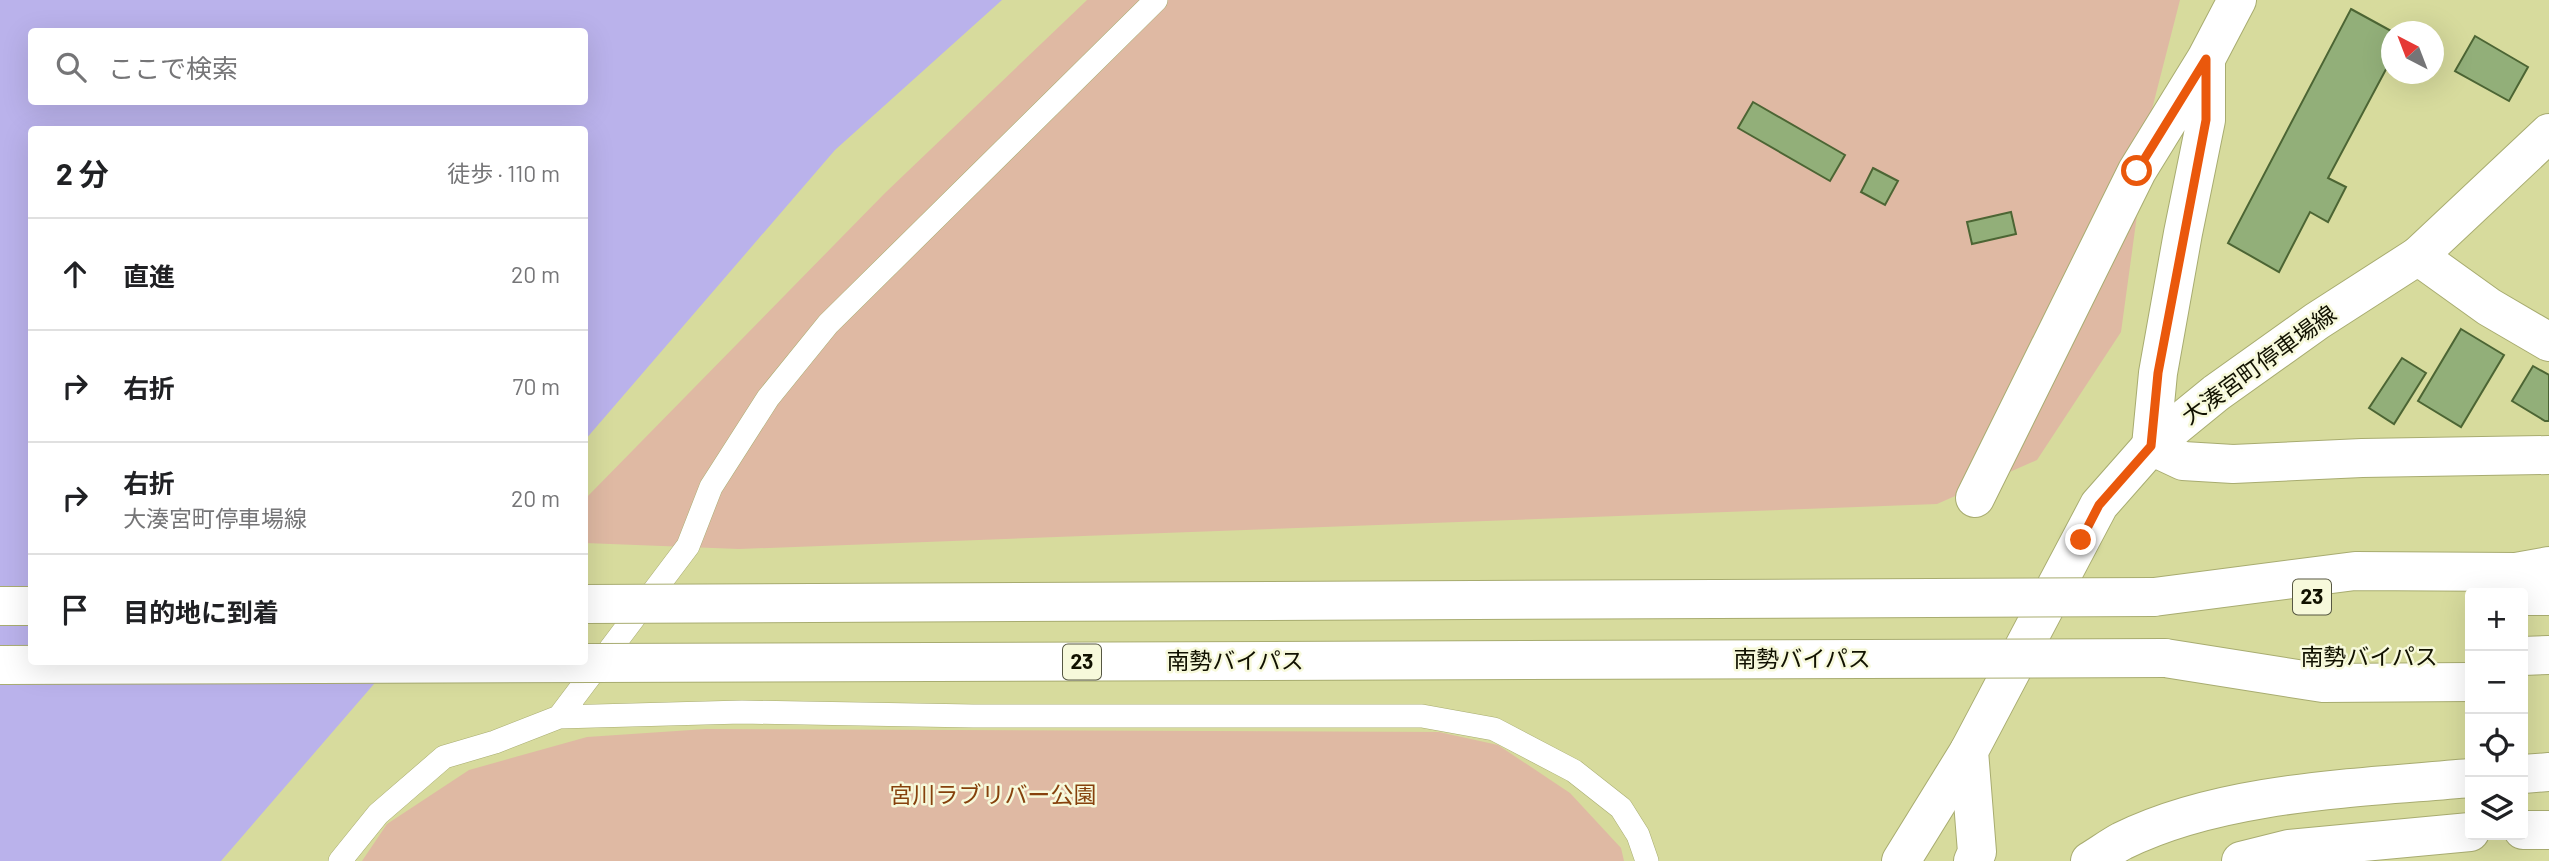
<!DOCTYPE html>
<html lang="ja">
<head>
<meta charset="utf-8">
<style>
  body { margin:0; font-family:Barlow,"Noto Sans JP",sans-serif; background:#f2f2f2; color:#202124 }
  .controls { position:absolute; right:21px; bottom:21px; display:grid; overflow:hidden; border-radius:7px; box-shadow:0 7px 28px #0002 }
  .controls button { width:63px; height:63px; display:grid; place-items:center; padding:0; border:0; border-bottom:2px solid #e0e0e0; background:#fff; color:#202124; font:35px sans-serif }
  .compass { position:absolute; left:2381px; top:21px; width:63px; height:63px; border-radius:50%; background:#fff; box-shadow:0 7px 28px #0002; rotate:318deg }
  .stop { position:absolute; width:21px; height:21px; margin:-16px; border:5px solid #ea580c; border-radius:50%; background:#fff }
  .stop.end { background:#ea580c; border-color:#fff; box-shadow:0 2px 7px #0008 }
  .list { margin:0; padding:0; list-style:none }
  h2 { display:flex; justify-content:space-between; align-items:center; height:91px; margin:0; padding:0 28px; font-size:30px }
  h2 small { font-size:23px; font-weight:400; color:#757577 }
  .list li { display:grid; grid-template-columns:46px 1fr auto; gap:21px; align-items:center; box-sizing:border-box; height:112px; padding:0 28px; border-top:2px solid #e0e0e0 }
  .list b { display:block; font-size:26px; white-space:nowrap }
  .list p { margin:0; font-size:23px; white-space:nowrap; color:#757577 }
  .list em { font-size:23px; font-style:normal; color:#757577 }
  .icon { flex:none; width:38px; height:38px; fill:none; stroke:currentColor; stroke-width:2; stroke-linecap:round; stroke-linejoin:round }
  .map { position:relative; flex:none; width:2549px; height:861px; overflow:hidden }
  .search { position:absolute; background:#fff; box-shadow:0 7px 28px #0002; left:28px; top:28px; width:560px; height:77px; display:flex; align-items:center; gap:18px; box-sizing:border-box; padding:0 24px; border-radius:7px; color:#757577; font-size:26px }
  .panel { position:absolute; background:#fff; box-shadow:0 7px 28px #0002; left:28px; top:126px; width:560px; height:539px; border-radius:7px }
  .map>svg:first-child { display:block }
  .green { fill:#dfb9a3 }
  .water { fill:#bab2eb; fill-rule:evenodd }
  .building { fill:#92af79; stroke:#4c6534; stroke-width:2 }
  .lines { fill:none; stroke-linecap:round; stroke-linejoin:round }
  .service-casing { stroke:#a8ac70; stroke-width:24 }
  .minor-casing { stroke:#a8ac70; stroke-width:40 }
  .secondary-casing { stroke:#a8ac70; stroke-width:40 }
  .trunk-casing { stroke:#a8ac70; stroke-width:40 }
  .service { stroke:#fff; stroke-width:23 }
  .minor { stroke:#fff; stroke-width:38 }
  .secondary { stroke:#fff; stroke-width:38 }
  .trunk { stroke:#fff; stroke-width:38 }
  .trunk-bridge-casing { stroke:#a8ac70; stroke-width:40; stroke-linecap:butt }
  .trunk-bridge { stroke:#fff; stroke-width:38 }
  .route { stroke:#ea580c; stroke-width:9 }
  .labels { text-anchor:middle; stroke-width:5; stroke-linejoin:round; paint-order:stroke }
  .shield { fill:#f7f9db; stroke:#565742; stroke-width:2 }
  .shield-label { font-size:21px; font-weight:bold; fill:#110 }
  .street-label { font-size:23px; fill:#110; stroke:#f7f9db }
  .park-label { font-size:23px; fill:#86410c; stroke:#f7f9db }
</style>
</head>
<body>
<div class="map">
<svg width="2549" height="861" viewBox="0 0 2549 861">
  <rect width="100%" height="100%" fill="#d7db9d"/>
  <path class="green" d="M1087 0H2180L2151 113 2121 332 2037 460 1937 504 739 549 585 543V499L885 193Z
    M706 729 1439 732 1498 745 1570 793 1621 848 1624 861H362L387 824 469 770 587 737Z"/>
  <path class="water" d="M0 0H1002L835 150 585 440 584 130H32V662H393L221 861H0ZM32 32H584V102H32Z"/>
  <path class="building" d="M2351 9 2393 32H2392V58L2328 178 2346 187 2328 222 2310 212 2279 272 2228 243Z
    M2475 36 2528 67 2509 101 2455 71Z
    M1753 102 1845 155 1830 181 1738 128Z
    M1873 168 1898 181 1885 205 1861 192Z
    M2011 212 2016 234 1972 244 1967 222Z
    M2461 329 2504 355 2461 427 2418 401Z
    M2402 358 2426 373 2394 424 2369 408Z
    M2533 366 2549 375V421H2545L2512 401Z"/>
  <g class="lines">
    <g class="service-casing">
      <path id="service" d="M559 717 688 546 711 487 768 398 828 324 1156 0
        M340 861 378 814 444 757 495 742 559 717 742 712 973 716H1422L1494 729 1574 771 1621 808 1638 835 1647 861"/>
    </g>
    <g class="minor-casing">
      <path id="minor" d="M2206 59V120L2183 233 2158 373 2151 446 2183 461 2233 464 2362 458 2549 455
        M2418 256 2549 133
        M1975 498 2137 171 2206 59 2237 0
        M1901 861 1969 751"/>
    </g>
    <g class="secondary-casing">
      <path id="secondary" d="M2523 830H2549
        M1973 861 1977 852 1969 751 2099 505 2151 446 2216 393 2317 321 2418 256 2489 307 2549 342
        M2241 861 2289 849 2470 832"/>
    </g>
    <g class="trunk-casing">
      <path id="trunk" d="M2523 596H2549
        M2154 597 2355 571 2516 572 2549 566
        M0 606H32
        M2523 656 2549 655
        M2165 658 2323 683 2470 682
        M2523 774 2549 772
        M2090 861C2100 855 2111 847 2122 841 2223 791 2360 788 2470 778"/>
    </g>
    <use href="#service" class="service"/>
    <use href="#minor" class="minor"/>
    <use href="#secondary" class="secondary"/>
    <use href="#trunk" class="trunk"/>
    <g class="trunk-bridge-casing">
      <path id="trunk-bridge" d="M584 604 2154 597
        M0 665 2165 658"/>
    </g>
    <use href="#trunk-bridge" class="trunk-bridge"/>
  </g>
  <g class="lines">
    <path class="route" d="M2081 540 2099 505 2151 446 2158 373 2206 120V59L2137 171"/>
  </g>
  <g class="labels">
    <g class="shield">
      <rect x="2293" y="579.5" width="38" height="35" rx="5"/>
      <rect x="1063" y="644.5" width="38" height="35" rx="5"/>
    </g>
    <g class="shield-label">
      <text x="2312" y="604">23</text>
      <text x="1082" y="669">23</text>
    </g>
    <g class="street-label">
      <text transform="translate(2259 365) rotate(-36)" y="8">大湊宮町停車場線</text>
      <text x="2369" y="665">南勢バイパス</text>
      <text x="1802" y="667">南勢バイパス</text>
      <text x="1235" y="669">南勢バイパス</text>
    </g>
    <g class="park-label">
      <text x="993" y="803">宮川ラブリバー公園</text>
    </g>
  </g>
</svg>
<div class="controls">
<button>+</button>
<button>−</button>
<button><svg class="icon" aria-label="locate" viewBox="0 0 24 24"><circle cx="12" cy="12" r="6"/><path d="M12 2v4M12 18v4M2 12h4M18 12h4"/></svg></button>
<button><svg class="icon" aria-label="layers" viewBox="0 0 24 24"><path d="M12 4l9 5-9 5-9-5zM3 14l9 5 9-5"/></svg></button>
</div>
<svg class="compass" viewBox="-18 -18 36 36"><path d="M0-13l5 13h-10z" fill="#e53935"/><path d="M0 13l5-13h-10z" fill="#757577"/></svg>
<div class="stop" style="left:2137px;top:171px"></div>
<div class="stop end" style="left:2081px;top:540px"></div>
<div class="search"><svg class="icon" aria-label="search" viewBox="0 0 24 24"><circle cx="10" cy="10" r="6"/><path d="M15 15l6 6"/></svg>ここで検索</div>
<section class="panel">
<h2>2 分<small>徒歩 · 110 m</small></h2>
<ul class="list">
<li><svg class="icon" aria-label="ahead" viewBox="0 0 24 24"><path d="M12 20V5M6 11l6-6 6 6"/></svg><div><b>直進</b></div><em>20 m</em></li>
<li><svg class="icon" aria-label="right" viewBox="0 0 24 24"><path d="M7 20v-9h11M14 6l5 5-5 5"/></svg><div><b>右折</b></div><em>70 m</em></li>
<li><svg class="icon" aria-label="right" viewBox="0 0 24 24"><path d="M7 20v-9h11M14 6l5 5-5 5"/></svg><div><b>右折</b><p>大湊宮町停車場線</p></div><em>20 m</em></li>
<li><svg class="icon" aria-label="arrive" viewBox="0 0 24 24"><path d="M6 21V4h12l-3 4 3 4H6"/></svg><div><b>目的地に到着</b></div></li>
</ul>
</section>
</div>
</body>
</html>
